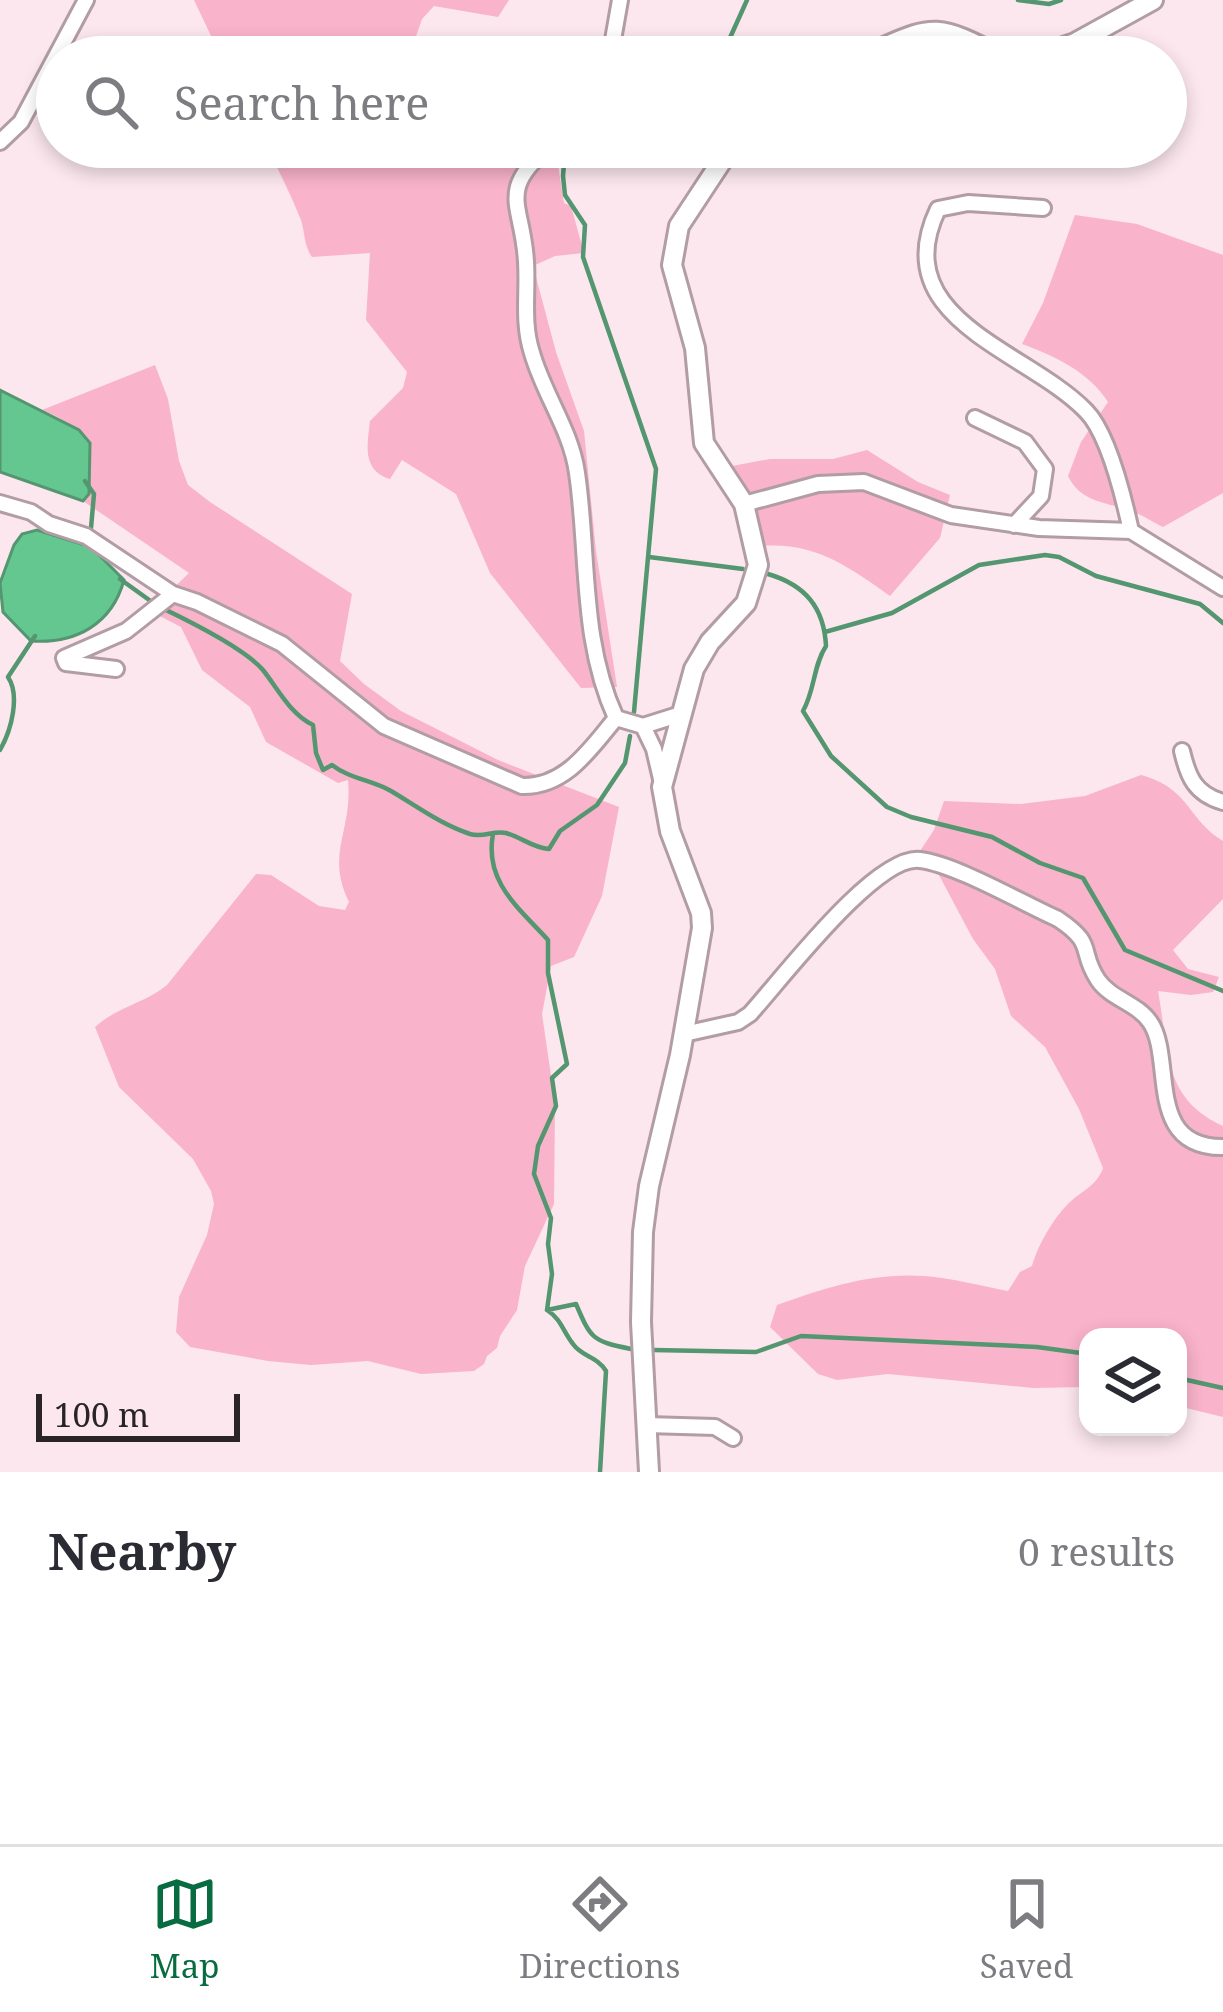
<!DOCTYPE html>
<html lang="en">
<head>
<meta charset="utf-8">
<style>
  body { margin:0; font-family:"Noto Serif",serif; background:#f7f7f7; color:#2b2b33 }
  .controls { position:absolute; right:36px; bottom:36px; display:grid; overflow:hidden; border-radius:24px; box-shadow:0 6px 18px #0003 }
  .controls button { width:108px; height:108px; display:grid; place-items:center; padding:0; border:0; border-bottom:3px solid #e1e1e2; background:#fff; color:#2b2b33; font:60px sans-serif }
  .scale { position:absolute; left:36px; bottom:30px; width:204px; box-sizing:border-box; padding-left:12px; border:6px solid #2b2426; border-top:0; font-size:33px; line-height:42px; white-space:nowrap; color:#2b2426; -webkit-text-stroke:9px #fce7ee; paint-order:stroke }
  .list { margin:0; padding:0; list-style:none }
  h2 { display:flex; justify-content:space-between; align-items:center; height:156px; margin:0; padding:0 48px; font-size:51px }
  h2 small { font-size:39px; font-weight:400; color:#7c7c81 }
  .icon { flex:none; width:66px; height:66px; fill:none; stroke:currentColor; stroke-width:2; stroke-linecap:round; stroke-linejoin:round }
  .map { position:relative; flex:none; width:1223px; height:1472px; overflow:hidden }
  .search { position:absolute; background:#fff; box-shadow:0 6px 18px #0003; left:36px; right:36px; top:36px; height:132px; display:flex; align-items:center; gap:30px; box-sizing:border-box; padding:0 42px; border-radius:66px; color:#7c7c81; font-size:45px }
  .sheet { height:372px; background:#fff }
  nav { display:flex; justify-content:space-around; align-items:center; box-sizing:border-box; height:168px; border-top:3px solid #e1e1e2; background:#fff; font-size:33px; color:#7c7c81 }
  nav a { display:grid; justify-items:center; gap:6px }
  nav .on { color:#096c41 }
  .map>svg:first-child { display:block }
  .green { fill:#f9b3ca }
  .water { fill:#64c790; stroke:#539670; stroke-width:3 }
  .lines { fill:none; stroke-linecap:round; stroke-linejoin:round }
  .stream { stroke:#539670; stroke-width:4.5 }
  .minor-casing { stroke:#b19da3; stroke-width:20 }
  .tertiary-casing { stroke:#b19da3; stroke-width:24 }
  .minor { stroke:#fff; stroke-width:14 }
  .tertiary { stroke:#fff; stroke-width:18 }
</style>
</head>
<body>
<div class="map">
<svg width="1223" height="1472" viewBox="0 0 1223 1472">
  <rect width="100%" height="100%" fill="#fce7ee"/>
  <path class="green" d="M194 0H509L498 17 434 6 422 19 409 57H221Z
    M267 147 563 149 558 165 564 203 571 206 584 253 555 256 533 266 556 352 584 431 596 551 617 687 581 688 490 573 456 494 402 460 390 479C362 470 367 446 370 421L403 388 407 372 366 320 370 253 312 257C304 246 305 233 301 220 291 195 279 171 267 147Z
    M1075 215 1137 224 1223 255V493L1163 527C1151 521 1139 513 1126 509 1103 502 1080 501 1068 476L1081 442 1108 402C1089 372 1055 356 1022 344L1043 303Z
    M155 365 168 399 179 461 188 485 210 502 352 594 340 661 364 684 401 711 498 760 619 807 602 896 574 957 551 966 542 1014 555 1103 554 1204 525 1266 517 1310 500 1336 497 1348 487 1356 484 1364 474 1371 421 1374 368 1361 311 1365 268 1361 190 1347 176 1332 179 1297 207 1235 214 1204 211 1191 193 1159 119 1087 95 1027C117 1007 145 1003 167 985L256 874 271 875 319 906 345 910 349 902C325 853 353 831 348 780L338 783 266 742 250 707 202 670 181 627 150 611 189 573 83 501C90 491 88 486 89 473 94 439 72 422 42 410Z
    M867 450 918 482 950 495 940 538 890 596C849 567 815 542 762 546L727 467 770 459H833Z
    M1141 775C1191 789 1186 818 1223 841V899L1173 950 1188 969 1219 977 1213 992 1191 995 1158 991C1169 1050 1162 1098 1223 1126V1417L1178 1406V1337H1088V1387L1033 1388 888 1374 837 1380 818 1374 770 1327 777 1305C824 1288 873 1272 924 1276 952 1278 981 1286 1008 1291L1020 1272 1032 1266C1038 1245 1053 1219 1068 1204 1082 1190 1096 1187 1103 1168L1079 1109 1045 1047 1011 1016 995 969 973 939 932 862 918 854 934 830 944 801 1021 804 1085 796Z"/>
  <path class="water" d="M0 390 79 430 90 443 89 494 83 501 0 472Z
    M37 530 91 547 124 580C112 624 76 644 31 641L3 612 0 583 14 545 22 534Z"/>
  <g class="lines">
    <path class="stream" d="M1018 0 1049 4 1061 0
      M711 57 729 40 747 0
      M621 147 595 153 573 151 564 164 563 176 565 195 585 225 583 257 656 469 634 712
      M85 481 94 494 91 528
      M649 557 743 569
      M768 574C805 585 824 607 826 646 813 666 815 690 803 711L831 756 887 807 911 817 992 837 1040 863 1083 878 1125 950 1223 991
      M120 579 152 602
      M164 609C191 622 244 648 263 670 278 689 291 715 313 725L316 753 323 770 332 765C350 779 372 780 391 791 415 805 440 824 470 834 484 838 493 830 506 833 521 837 533 848 549 849L560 831 597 805 625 763 630 736
      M825 632 892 613 979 565 1045 555 1059 557 1096 576 1200 604 1223 623
      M0 750C12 729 20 695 8 677L35 636
      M493 834C484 882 519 908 548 940V973L567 1064 552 1078 556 1106 538 1146 534 1174 551 1218 548 1244 552 1274 547 1310
      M547 1310C562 1320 562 1330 573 1344 582 1357 597 1356 606 1371L600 1472
      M547 1310 576 1304C591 1339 592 1341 631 1349
      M653 1350 756 1352 801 1336 1037 1347 1088 1354
      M1178 1378 1223 1388"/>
    <g class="minor-casing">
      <path id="minor" d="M610 57 620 0
        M0 142 21 122 86 0
        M1043 208 968 203 938 209C885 320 1027 350 1086 411 1108 433 1124 499 1131 531
        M975 418 1025 442 1045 469 1041 496 1014 525
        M0 503 31 512 49 524 86 536 173 594 197 602 282 644 384 726 522 786C566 787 591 748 616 718 580 640 589 555 577 473 571 430 544 395 532 353 522 322 528 293 526 262 523 204 496 192 549 147
        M744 504 818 484 864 482 951 515 1039 528 1131 531 1223 588
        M116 669 66 663 64 658 126 631 173 594
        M616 718 643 726 654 749 661 779
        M643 726 681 714
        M1182 751C1188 777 1195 794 1223 802
        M684 1034 738 1022 750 1014C781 980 876 854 920 860 955 864 1022 903 1058 919 1097 945 1078 950 1098 980 1111 999 1137 1003 1150 1022 1175 1058 1144 1148 1223 1147
        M647 1425 715 1427 733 1438"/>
    </g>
    <g class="tertiary-casing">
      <path id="tertiary" d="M860 57C930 29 929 18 1000 57
        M1034 57 1075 43 1153 0
        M649 1472 641 1322 643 1232 649 1186 680 1055 702 928 701 913 670 831 662 787 694 669 710 642 746 603 758 565 744 504 704 443 695 348 672 265 679 226 731 147"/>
    </g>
    <use href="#minor" class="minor"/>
    <use href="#tertiary" class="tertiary"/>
  </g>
</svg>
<div class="controls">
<button><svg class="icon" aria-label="layers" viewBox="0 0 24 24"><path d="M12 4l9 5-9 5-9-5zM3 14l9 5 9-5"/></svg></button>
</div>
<div class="scale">100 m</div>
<div class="search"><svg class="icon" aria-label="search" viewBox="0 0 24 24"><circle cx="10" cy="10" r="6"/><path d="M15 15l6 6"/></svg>Search here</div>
</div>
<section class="sheet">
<h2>Nearby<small>0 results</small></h2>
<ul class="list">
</ul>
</section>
<nav>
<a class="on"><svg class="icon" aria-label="map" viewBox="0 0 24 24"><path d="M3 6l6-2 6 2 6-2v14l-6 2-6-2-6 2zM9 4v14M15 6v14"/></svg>Map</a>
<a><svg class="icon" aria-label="directions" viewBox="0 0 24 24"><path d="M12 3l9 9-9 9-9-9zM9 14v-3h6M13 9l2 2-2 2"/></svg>Directions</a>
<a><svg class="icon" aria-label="saved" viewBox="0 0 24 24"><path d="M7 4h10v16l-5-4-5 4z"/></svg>Saved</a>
</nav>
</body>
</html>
